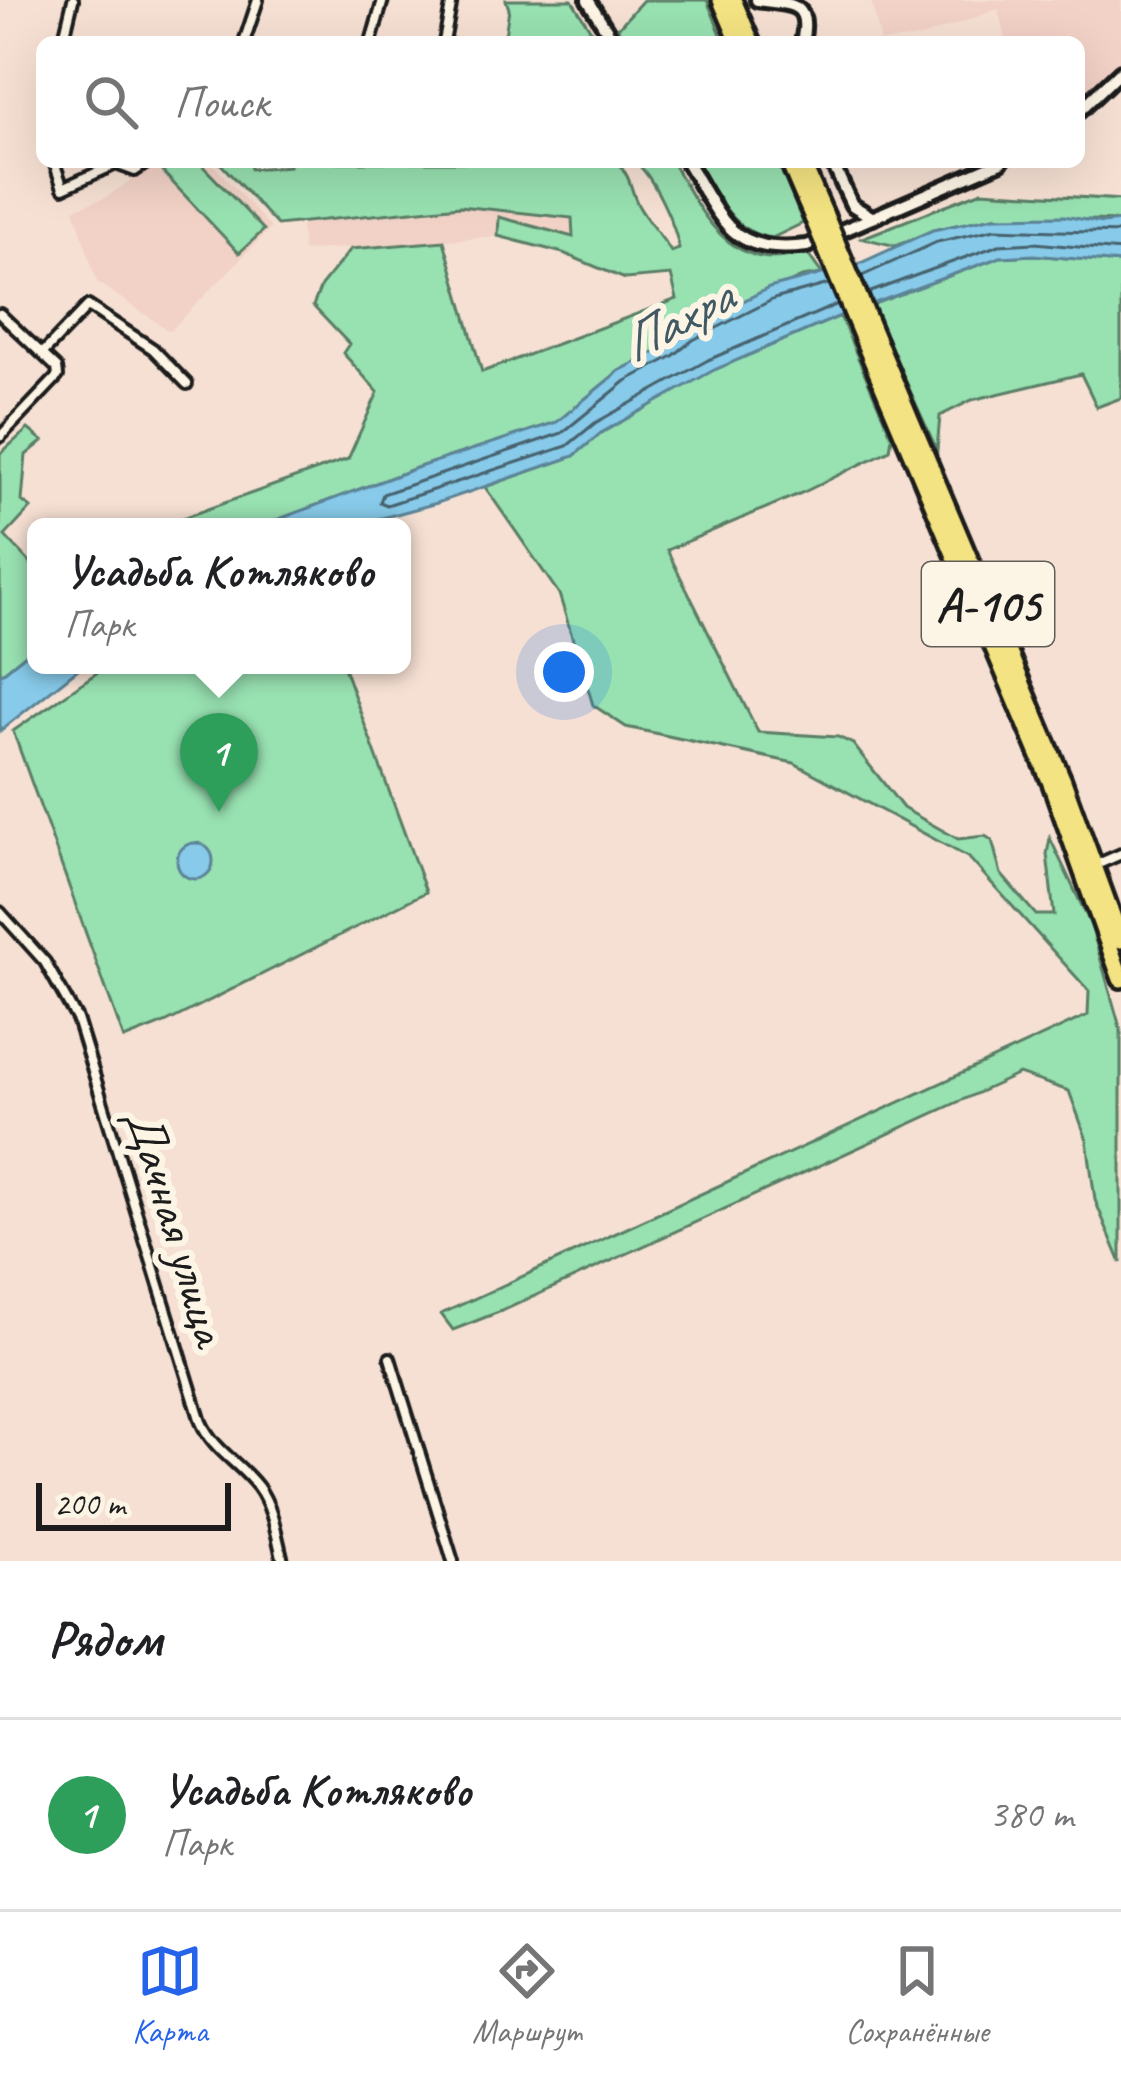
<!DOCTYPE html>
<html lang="ru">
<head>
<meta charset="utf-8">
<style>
  body { margin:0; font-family:Caveat,sans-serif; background:#f2f2f2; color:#202124 }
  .scale { position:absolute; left:36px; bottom:30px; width:195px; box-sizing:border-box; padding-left:12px; border:6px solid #1c1c1c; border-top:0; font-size:33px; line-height:42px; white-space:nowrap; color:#1c1c1c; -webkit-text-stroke:9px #fcf5e5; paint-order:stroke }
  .you { position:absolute; left:564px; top:672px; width:42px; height:42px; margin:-30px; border:9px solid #fff; border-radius:50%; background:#1a73e8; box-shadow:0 0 0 18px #1a73e833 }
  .badge { display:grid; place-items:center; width:78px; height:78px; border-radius:50%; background:#2563eb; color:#fff; font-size:39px; font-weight:700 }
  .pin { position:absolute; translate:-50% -99px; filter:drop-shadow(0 3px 6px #0008) }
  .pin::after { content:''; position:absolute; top:63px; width:42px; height:36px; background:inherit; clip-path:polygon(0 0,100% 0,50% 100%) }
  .popup { position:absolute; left:27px; top:518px; width:384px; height:156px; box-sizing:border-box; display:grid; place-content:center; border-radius:18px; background:#fff; filter:drop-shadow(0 3px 9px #0005); font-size:39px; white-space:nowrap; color:#757577 }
  .popup b { font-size:45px; color:#202124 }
  .popup::after { content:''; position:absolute; left:50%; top:100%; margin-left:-24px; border:24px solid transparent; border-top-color:#fff }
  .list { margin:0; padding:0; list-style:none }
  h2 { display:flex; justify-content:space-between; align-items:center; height:156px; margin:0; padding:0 48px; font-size:51px }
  h2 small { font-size:39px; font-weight:400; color:#757577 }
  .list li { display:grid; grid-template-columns:78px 1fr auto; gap:36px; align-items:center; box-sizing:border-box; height:192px; padding:0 48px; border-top:3px solid #e0e0e0 }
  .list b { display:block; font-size:45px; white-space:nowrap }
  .list p { margin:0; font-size:39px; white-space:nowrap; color:#757577 }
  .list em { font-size:39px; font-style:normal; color:#757577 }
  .icon { flex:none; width:66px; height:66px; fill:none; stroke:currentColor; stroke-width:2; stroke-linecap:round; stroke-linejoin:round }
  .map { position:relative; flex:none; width:1121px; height:1561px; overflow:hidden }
  .search { position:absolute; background:#fff; box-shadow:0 12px 48px #0002; left:36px; right:36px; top:36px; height:132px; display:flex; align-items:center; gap:30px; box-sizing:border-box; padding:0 42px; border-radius:18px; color:#757577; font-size:45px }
  .sheet { height:348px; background:#fff }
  nav { display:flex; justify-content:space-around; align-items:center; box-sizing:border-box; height:168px; border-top:3px solid #e0e0e0; background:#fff; font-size:33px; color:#757577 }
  nav a { display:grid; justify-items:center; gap:6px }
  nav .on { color:#2563eb }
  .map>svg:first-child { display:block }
  .built { fill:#f2d1c6 }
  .green { fill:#98e1b1; stroke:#5a7e66; stroke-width:3 }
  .water { fill:#87cae9; stroke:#5c8497; stroke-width:3 }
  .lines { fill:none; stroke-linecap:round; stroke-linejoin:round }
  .shore { stroke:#47626e; stroke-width:3 }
  .street-casing { stroke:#1c1c1c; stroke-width:16 }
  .secondary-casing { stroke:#1c1c1c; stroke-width:20 }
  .highway-casing { stroke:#1c1c1c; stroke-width:24 }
  .street { stroke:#fcf5e5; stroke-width:8 }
  .secondary { stroke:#fcf5e5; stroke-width:10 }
  .highway { stroke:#f4e382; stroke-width:15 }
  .highway-bridge-casing { stroke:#1c1c1c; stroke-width:24; stroke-linecap:butt }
  .highway-bridge { stroke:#f4e382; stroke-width:15 }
  .labels { text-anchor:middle; stroke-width:12; stroke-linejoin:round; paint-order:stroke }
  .shield { fill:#fcf5e5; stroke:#5f5d58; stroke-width:3 }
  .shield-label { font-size:48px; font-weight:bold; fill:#1c1c1c }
  .street-label { font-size:51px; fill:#1c1c1c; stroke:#fcf5e5 }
  .water-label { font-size:54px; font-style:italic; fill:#415964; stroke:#fcf5e5 }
</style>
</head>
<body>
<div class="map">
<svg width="1121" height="1561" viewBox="0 0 1121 1561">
  <rect width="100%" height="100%" fill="#f6e0d3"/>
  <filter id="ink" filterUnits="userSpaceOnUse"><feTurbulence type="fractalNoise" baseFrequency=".00833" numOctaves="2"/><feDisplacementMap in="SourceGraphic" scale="24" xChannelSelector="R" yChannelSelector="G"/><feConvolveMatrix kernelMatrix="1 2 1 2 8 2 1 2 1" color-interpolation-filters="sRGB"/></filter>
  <g filter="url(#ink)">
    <path class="built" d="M871 0H1121V63L1079 104V42H1006L998 9 919 38 881 42Z
      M156 162H211L271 228 170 331 97 282 74 209 107 197Z
      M460 206 572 218 574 237 500 217 498 236 303 251 301 225Z"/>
    <path class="green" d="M506 0H572L598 42H504L509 9Z
      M643 0H707L724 42H622L618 28Z
      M167 162H199L264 230 239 253 160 169Z
      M219 162H250L251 169 289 166V162H617C633 180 629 187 638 205 647 222 663 237 671 252L679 249C676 227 653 175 635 162H672C695 200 718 254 769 258 781 259 795 255 807 253L822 274 802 277 686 330 667 346 619 371 557 422 419 467 258 527H157L348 459 378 392 343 353 349 344 313 306 321 286 351 249 444 241 482 372 677 299 671 275 625 279 563 253 498 236 499 217 573 237 572 218 460 206 277 225Z
      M696 162H778L803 223 772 238C732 233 716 193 696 162Z
      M982 191 1121 200V221L994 217 933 230 896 246 862 238Z
      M1034 255 1121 263V398L1097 407 1081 374 972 400 940 416 937 450 871 305 1000 257Z
      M840 316 892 437 890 450 804 492 667 550 758 732 838 737 853 744 903 808 958 839 985 836 992 840 1001 874 1036 915H1054L1047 854 1050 838 1091 925 1121 1031V1263L1095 1200 1087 1140 1069 1091 1019 1074 504 1310 453 1330 441 1314 1088 1015 1089 991 969 858 794 763 626 727 593 705 559 594 485 487 574 456 601 433 713 370Z
      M28 429 43 441 26 455 22 501 31 508 5 536 36 569V646L0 675V454Z
      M108 665H343L426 892 165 1023 124 1039 13 731Z"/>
    <path class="water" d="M1064 216 1102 223 1121 221V263L1034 255 1000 257 840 316 714 370 601 433 574 456 437 503 349 527H258L419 467 557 422 619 371 667 346 686 330 769 288 856 265 933 230 994 217Z
      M36 646V665H83L0 731V675Z
      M177 861a18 18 0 1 1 36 0a18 18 0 1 1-36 0Z"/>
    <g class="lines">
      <path class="shore" d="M862 276 937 242 995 229 1121 233
        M829 284 774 299 693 340 673 356 626 381 562 433 383 494 380 502 387 505 567 446 595 423 708 360 838 304
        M868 293 999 245 1035 243 1121 251"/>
      <g class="street-casing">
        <path id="street" d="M63 42 73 0
          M244 42 258 0
          M371 42 383 0
          M444 42 452 0
          M54 162 63 188 116 164 135 171 148 162
          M0 314 57 368 58 376 0 437
          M43 353 88 306 153 349 187 384
          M1096 865 1121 854
          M0 912 45 962 77 1019 201 1422C214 1451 240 1463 258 1487 273 1507 277 1538 283 1561
          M390 1358 453 1561"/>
      </g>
      <g class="secondary-casing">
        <path id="secondary" d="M588 0 614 42
          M757 0C789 5 812 0 802 42
          M1079 111 1121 71
          M687 162C722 219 730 256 807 246L1001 162
          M832 162 852 205 873 218"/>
      </g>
      <g class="highway-casing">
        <path id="highway" d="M721 0 739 42
          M733 0 751 42
          M789 162 814 220
          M802 162 825 215
          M878 343 1063 781 1121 940
          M867 348 1051 783 1121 979"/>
      </g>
      <use href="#street" class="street"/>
      <use href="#secondary" class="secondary"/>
      <use href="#highway" class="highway"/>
      <g class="highway-bridge-casing">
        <path id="highway-bridge" d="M825 215 878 343
          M814 220 867 348"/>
      </g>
      <use href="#highway-bridge" class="highway-bridge"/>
    </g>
  </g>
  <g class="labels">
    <rect class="shield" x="922" y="562" width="132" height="84" rx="9"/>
    <g class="shield-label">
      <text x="988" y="621">А-105</text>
    </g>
    <g class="street-label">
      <text transform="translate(178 1226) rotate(73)" y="18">Дачная улица</text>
    </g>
    <g class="water-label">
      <text transform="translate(676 319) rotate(-28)" y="19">Пахра</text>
    </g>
  </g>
</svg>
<div class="scale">200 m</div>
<div class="you"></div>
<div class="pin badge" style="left:219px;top:812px;background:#2e9e5b">1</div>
<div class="popup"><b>Усадьба Котляково</b>Парк</div>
<div class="search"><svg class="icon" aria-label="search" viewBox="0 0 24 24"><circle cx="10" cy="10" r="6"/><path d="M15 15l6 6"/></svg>Поиск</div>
</div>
<section class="sheet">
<h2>Рядом<small></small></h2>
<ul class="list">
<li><span class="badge" style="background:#2e9e5b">1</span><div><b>Усадьба Котляково</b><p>Парк</p></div><em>380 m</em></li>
</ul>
</section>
<nav>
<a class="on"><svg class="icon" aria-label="map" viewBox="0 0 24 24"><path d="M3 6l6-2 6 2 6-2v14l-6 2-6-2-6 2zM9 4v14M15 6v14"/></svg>Карта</a>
<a><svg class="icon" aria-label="directions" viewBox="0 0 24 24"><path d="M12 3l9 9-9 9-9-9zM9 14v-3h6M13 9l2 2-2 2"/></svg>Маршрут</a>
<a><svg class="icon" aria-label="saved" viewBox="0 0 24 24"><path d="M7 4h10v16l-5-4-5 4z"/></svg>Сохранённые</a>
</nav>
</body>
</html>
